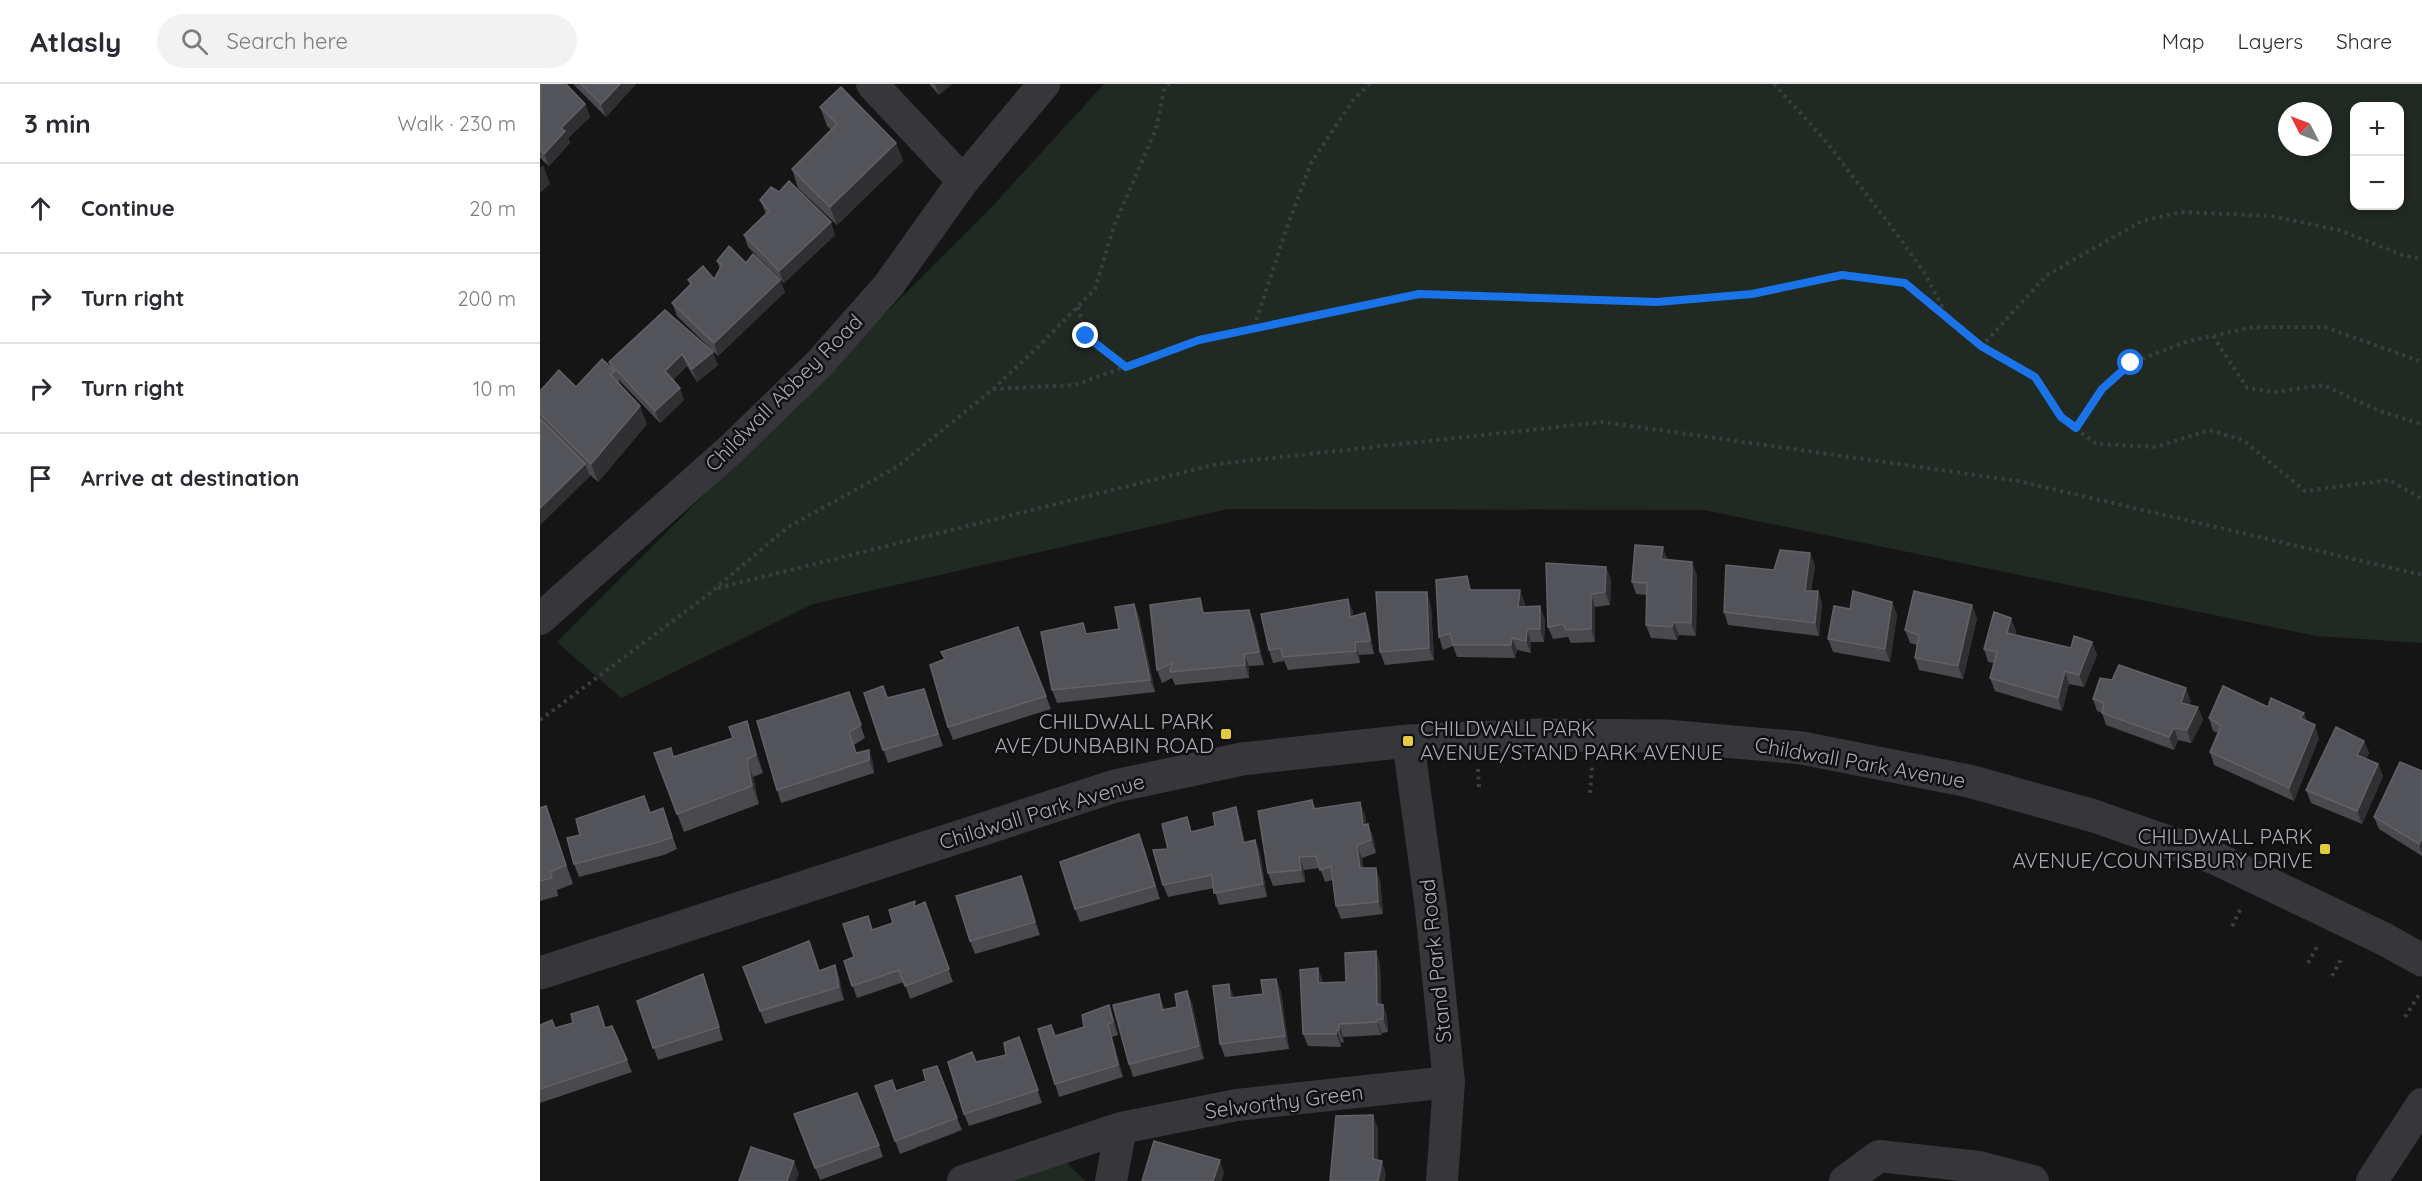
<!DOCTYPE html>
<html lang="en">
<head>
<meta charset="utf-8">
<style>
  body { margin:0; font-family:Quicksand,sans-serif; background:#f2f2f3; color:#2b2b33 }
  .controls { position:absolute; right:18px; top:18px; display:grid; overflow:hidden; border-radius:12px; box-shadow:0 3px 9px #0003 }
  .controls button { width:54px; height:54px; display:grid; place-items:center; padding:0; border:0; border-bottom:2px solid #e1e1e2; background:#fff; color:#2b2b33; font:30px sans-serif }
  .compass { position:absolute; left:1738px; top:18px; width:54px; height:54px; border-radius:50%; background:#fff; box-shadow:0 3px 9px #0003; rotate:312deg }
  .stop { position:absolute; width:18px; height:18px; margin:-14px; border:4px solid #1a73e8; border-radius:50%; background:#fff }
  .stop.end { background:#1a73e8; border-color:#fff; box-shadow:0 2px 6px #0008 }
  .list { margin:0; padding:0; list-style:none }
  h2 { display:flex; justify-content:space-between; align-items:center; height:78px; margin:0; padding:0 24px; font-size:26px }
  h2 small { font-size:20px; font-weight:400; color:#7c7c81 }
  .list li { display:grid; grid-template-columns:39px 1fr auto; gap:18px; align-items:center; box-sizing:border-box; height:90px; padding:0 24px; border-top:2px solid #e1e1e2 }
  .list b { display:block; font-size:22px; white-space:nowrap }
  .list em { font-size:20px; font-style:normal; color:#7c7c81 }
  .icon { flex:none; width:33px; height:33px; fill:none; stroke:currentColor; stroke-width:2; stroke-linecap:round; stroke-linejoin:round }
  .map { position:relative; flex:none; width:1882px; height:1097px; overflow:hidden }
  header { display:flex; align-items:center; gap:36px; box-sizing:border-box; height:84px; padding:0 30px; background:#fff; border-bottom:2px solid #e1e1e2 }
  header strong { font-size:28px }
  nav { display:flex; gap:33px; margin-inline-start:auto; font-size:21px }
  .search { width:420px; height:54px; background:#f2f2f3; display:flex; align-items:center; gap:15px; box-sizing:border-box; padding:0 21px; border-radius:33px; color:#7c7c81; font-size:22px }
  main { display:flex }
  aside { flex:1; background:#fff }
  .map>svg:first-child { display:block }
  .green { fill:#212923; fill-rule:evenodd }
  .lines { fill:none; stroke-linecap:round; stroke-linejoin:round }
  .path { stroke:#3c3d42; stroke-width:4; stroke-dasharray:3 4.5; stroke-linecap:butt }
  .minor { stroke:#36363b; stroke-width:32 }
  .tertiary { stroke:#36363b; stroke-width:33 }
  .wall { fill:#49494e }
  .shaded-wall { fill:#303033 }
  .building { fill:#535459; stroke:#616167; stroke-width:1.5 }
  .route { stroke:#1a73e8; stroke-width:8 }
  .poi-dot { fill:#e2ca41; stroke:#101011; stroke-width:2 }
  .labels { text-anchor:middle; stroke-width:5; stroke-linejoin:round; paint-order:stroke }
  .street-label { font-size:21px; fill:#a8a9b5; stroke:#101011 }
  .poi-label { font-size:21px; fill:#a8a9b5; stroke:#101011; text-anchor:end }
</style>
</head>
<body>
<header>
<strong>Atlasly</strong>
<div class="search"><svg class="icon" aria-label="search" viewBox="0 0 24 24"><circle cx="10" cy="10" r="6"/><path d="M15 15l6 6"/></svg>Search here</div>
<nav><a>Map</a><a>Layers</a><a>Share</a></nav>
</header>
<main>
<aside>
<h2>3 min<small>Walk · 230 m</small></h2>
<ul class="list">
<li><svg class="icon" aria-label="ahead" viewBox="0 0 24 24"><path d="M12 20V5M6 11l6-6 6 6"/></svg><div><b>Continue</b></div><em>20 m</em></li>
<li><svg class="icon" aria-label="right" viewBox="0 0 24 24"><path d="M7 20v-9h11M14 6l5 5-5 5"/></svg><div><b>Turn right</b></div><em>200 m</em></li>
<li><svg class="icon" aria-label="right" viewBox="0 0 24 24"><path d="M7 20v-9h11M14 6l5 5-5 5"/></svg><div><b>Turn right</b></div><em>10 m</em></li>
<li><svg class="icon" aria-label="arrive" viewBox="0 0 24 24"><path d="M6 21V4h12l-3 4 3 4H6"/></svg><div><b>Arrive at destination</b></div></li>
</ul>
</aside>
<div class="map">
<svg width="1882" height="1097" viewBox="0 0 1882 1097">
  <rect width="100%" height="100%" fill="#151516"/>
  <path class="green" d="M564 0H1882V559L1776 552 1164 426 688 425 273 520 81 614 17 558 451 124ZM1814 22H1860V122H1814ZM1747 27H1783V63H1747Z
    M524 1076 545 1097H463Z"/>
  <g class="lines">
    <path class="path" d="M1234 0 1284 55 1350 141 1384 188 1407 232
      M538 223 546 252 587 283
      M714 243 747 143 771 79 814 15 830 0
      M1673 252 1707 304 1735 308 1783 301 1842 328 1882 340
      M1441 263 1507 191 1602 137 1641 128 1731 132 1799 146 1862 171 1882 175
      M453 305 498 263 555 205 574 142 616 45 624 6 629 0
      M1536 344 1562 305 1591 279 1649 257 1714 243H1785L1882 278
      M178 504 677 380 1063 338 1478 397 1882 491
      M0 636 165 513 248 443 357 383 453 305 535 301 659 256 879 210 1117 218 1212 210 1302 191 1365 199 1441 263 1495 293 1521 333 1556 360 1616 363 1669 346 1703 356 1765 407 1849 396 1882 415
      M938 685 939 706
      M1050 709 1052 683
      M1692 842 1701 824
      M1768 879 1778 861
      M1792 892 1803 872
      M1865 933 1880 909"/>
    <path class="minor" d="M332 0 423 97
      M0 535 190 366 278 281 348 202 423 97 504 0
      M868 657 891 825 909 998 902 1097
      M423 1097 581 1044 697 1021 909 998
      M571 1097 581 1044
      M1305 1097 1339 1072 1439 1083 1493 1097
      M1832 1097 1882 1020"/>
    <path class="tertiary" d="M0 889 575 702 702 675 868 657 998 651 1126 652 1262 664 1429 697 1554 732 1677 775 1844 855 1882 876"/>
  </g>
  <path class="wall" d="M33 0H96L66 33Z
    M389 0H412L399 11Z
    M0 1 45 20 50 33 28 54 30 59 9 82 0 74Z
    M280 23 356 59 363 77 297 141 258 104 252 85 291 46 287 42Z
    M239 108 295 151 244 199 208 163 204 151 226 130 220 116Z
    M177 177 206 179 240 196 245 208 178 272 137 232 132 219 150 201 148 196 174 195 180 185Z
    M125 226 178 281 157 298 147 282 133 296 144 316 120 339 78 295 80 300 107 340 58 398 49 390 50 392 0 441V307L36 303 71 284 69 278Z
    M1270 469 1275 482 1271 507H1278L1282 519 1279 552 1188 541 1184 528 1234 486Z
    M1128 476 1157 491 1156 552 1139 551 1137 556 1111 554 1106 541 1107 511 1096 510 1092 498Z
    M1066 483 1071 496 1070 521 1055 523V558L1031 559 1028 553 1013 555 1008 543Z
    M931 506 985 519 984 523 1005 535 1004 558H991V569L977 566 975 574 917 573 913 562 903 566 899 553Z
    M808 515 813 528V532L825 529 829 542 834 570 819 571 820 579 748 586 744 577 733 579 729 566Z
    M1352 518 1357 531 1350 578 1293 568 1288 555 1310 525Z
    M891 521 894 576 845 581 840 568Z
    M665 529 714 538 724 581 709 582V594L635 601 632 594 622 599 617 586Z
    M599 532 615 608 517 619 512 606 547 550 579 545Z
    M1437 534 1423 595 1379 586 1375 574 1377 561 1370 559 1365 546Z
    M1471 534 1476 547 1475 551 1531 564 1552 558 1557 571 1544 603 1529 600 1522 627 1455 607 1450 594 1454 579 1448 578 1444 565Z
    M401 568 506 612 511 625 413 656 408 643 404 575Z
    M343 602 348 614 384 605 403 662 348 679 324 609Z
    M309 608 325 654 314 661 316 669 333 678 334 689 241 719 237 706Z
    M1553 615 1651 617 1649 621 1658 623 1663 636 1651 659 1638 656 1634 666 1566 641 1562 629 1557 627Z
    M1728 623 1768 638 1779 654 1754 717 1674 681 1670 668 1678 649 1673 647 1669 634Z
    M213 656 223 689 213 693 219 720 144 748 114 669 134 672Z
    M1824 657 1829 669 1826 675 1838 680 1843 692 1822 740 1771 719 1766 706Z
    M1882 687V772L1839 745 1834 733Z
    M772 716 776 725 825 731 826 741 828 740 833 753 836 769 822 774 823 784 840 796 843 830 801 835 796 822 793 796 785 798 780 784 764 786 765 798 733 802 728 789Z
    M6 722 33 800 17 806 18 812 0 817V724Z
    M123 724 137 765 124 771 39 793 34 780 40 751Z
    M700 736 705 759 715 756 720 769 727 813 679 821 674 804 628 813 623 801 628 765 652 748Z
    M604 763 620 815 540 838 535 825Z
    M481 792 500 851 435 870 430 857Z
    M385 818 413 898 370 915 364 898 317 914 304 877 314 873 333 845 353 839 377 822Z
    M840 880 841 920 843 921 847 933 848 948 842 949 841 951 803 953 804 959 801 958V963L768 962 763 950 783 897V899L806 898Z
    M203 883 279 887 299 893 304 916 225 940Z
    M163 890 183 956 118 976 97 917Z
    M736 895 741 908 749 965 685 973 680 960 694 914 723 910Z
    M647 907 652 919 664 975 593 993 589 980 619 910 624 926 637 923Z
    M63 934 65 944 87 976 92 988 0 1019V941L15 944Z
    M574 934 578 951 572 953 583 993 519 1013 515 1000V952Z
    M479 953 502 1019 429 1042 424 1030 436 978 466 971Z
    M352 996 356 1007 417 1034 422 1046 360 1070 335 1002Z
    M259 1043 339 1061 343 1073 280 1096Z"/>
  <path class="shaded-wall" d="M80 0H96L66 33 61 20Z
    M395 0H412L399 11Z
    M45 20 50 33 28 54 30 59 9 82 4 70 21 44Z
    M356 59 363 77 297 141 290 123Z
    M3 81 10 100 0 109V84Z
    M291 138 295 151 244 199 239 187Z
    M240 196 245 208 178 272 174 259Z
    M173 268 178 281 157 298 152 285Z
    M142 270 147 282 130 300 125 287Z
    M140 304 144 316 120 339 115 327Z
    M100 322 107 340 58 398 51 380Z
    M45 380 50 392 0 441V424Z
    M1123 463 1128 476 1121 475Z
    M1270 469 1275 482 1269 520 1265 507Z
    M1152 478 1157 491 1156 552 1151 539Z
    M1066 483 1071 496 1070 521 1065 508Z
    M980 506 985 519 982 536 978 523Z
    M1278 507 1282 519 1279 552 1275 539Z
    M887 508 891 521 894 576 889 564Z
    M1051 510 1055 523V558L1051 545Z
    M808 515 813 528 814 546 810 533Z
    M1352 518 1357 531 1350 578 1345 565Z
    M594 520 599 532 615 608 610 596Z
    M1432 521 1437 534 1423 595 1418 582Z
    M1000 522 1005 535 1004 558 1000 545Z
    M709 526 714 538 724 581 719 568Z
    M825 529 829 542 834 570 830 557Z
    M1471 534 1476 547 1471 562 1467 549Z
    M1134 538 1139 551 1137 556 1132 543Z
    M987 545 991 558V569L986 557Z
    M972 554 977 566 975 574 971 561Z
    M815 558 819 571 820 579 816 567Z
    M1552 558 1557 571 1544 603 1539 591Z
    M704 570 709 582V594L705 581Z
    M1525 587 1529 600 1522 627 1518 614Z
    M1646 604 1651 617 1645 631 1641 619Z
    M1658 623 1663 636 1651 659 1647 646Z
    M1764 629 1769 642 1760 634Z
    M207 637 213 656 223 689 216 671Z
    M1775 641 1779 654 1754 717 1749 704Z
    M1634 644 1638 656 1634 666 1629 653Z
    M1824 657 1829 669 1822 683 1817 671Z
    M329 666 333 678 334 689 329 676Z
    M207 675 213 693 219 720 212 702Z
    M1838 680 1843 692 1822 740 1817 727Z
    M820 718 825 731 827 753 823 741Z
    M696 723 700 736 708 772 703 759Z
    M828 740 833 753 836 769 831 756Z
    M1882 754V769L1879 760Z
    M715 756 720 769 727 813 723 800Z
    M817 761 822 774 825 796 820 784Z
    M759 773 764 786 765 798 761 786Z
    M836 784 840 796 843 830 838 818Z
    M481 792 486 804 500 851 495 838Z
    M836 867 840 880 842 932 837 920Z
    M295 881 299 893 304 916 299 903Z
    M778 884 783 897 782 912 778 899Z
    M736 895 741 908 749 965 745 952Z
    M689 900 694 913 695 927 690 914Z
    M647 907 652 919 664 975 659 962Z
    M619 910 624 923 626 939 622 926Z
    M569 921 574 934 578 951 573 938Z
    M843 921 847 933 848 948 843 935Z
    M837 936 842 949 841 951 837 938Z
    M568 940 572 953 583 993 578 981Z
    M799 940 803 953 804 959 799 946Z
    M797 946 801 958V963L796 950Z
    M833 1031 838 1044V1088L833 1075Z
    M680 1076 684 1089 682 1097H673Z
    M254 1077 259 1090 256 1097H247Z
    M842 1077 846 1090 845 1097H838Z"/>
  <path class="building" d="M1 0H26L45 20 21 44 25 47 4 70 0 65Z
    M41 0H80L61 20Z
    M301 3 356 59 290 123 252 85 297 40 280 23Z
    M249 97 291 138 239 187 204 151 229 127 220 116 231 103 239 108Z
    M189 162 206 179 213 170 240 196 174 259 132 219 152 199 148 196 163 182 174 195 182 181 177 177Z
    M125 226 173 268 152 285 142 270 125 287 140 304 115 327 69 278Z
    M62 275 75 287 70 290 100 322 51 380 0 330V307L19 286 36 303Z
    M0 335 45 380 0 424Z
    M1095 461 1123 463 1121 475 1152 478 1151 539 1134 538 1132 543 1106 541 1107 499 1092 498Z
    M1240 466 1270 469 1265 507H1278L1275 539 1184 528 1186 481 1234 486Z
    M1006 479 1066 483 1065 508 1051 510V545L1026 546 1023 540 1008 543Z
    M927 492 930 506H980L978 523 1000 522V545H987L986 557 972 554 971 561H913L910 549 899 553 896 496Z
    M1313 507 1352 518 1345 565 1288 555 1294 522 1310 525Z
    M1374 507 1432 521 1418 582 1375 574 1379 551 1365 546Z
    M836 508H887L889 564 840 568Z
    M660 514 663 529 709 526 719 568 704 570 705 581 630 588 632 579 617 586 610 521Z
    M808 515 810 533 825 529 830 557 815 558 816 567 743 573 741 564 729 566 721 530Z
    M594 520 610 596 512 606 501 548 543 539 546 550 579 545 575 523Z
    M1454 528 1471 534 1467 549 1531 564 1534 552 1552 558 1539 591 1525 587 1518 614 1450 594 1457 568 1444 565Z
    M478 543 506 612 408 643 390 581 405 575 401 568Z
    M1579 581 1646 604 1641 619 1658 623 1647 646 1634 644 1629 653 1562 629 1564 619 1553 615 1560 594 1572 596Z
    M343 602 347 614 384 605 398 650 343 666 324 609Z
    M1683 602 1728 623 1731 614 1764 629 1760 634 1775 641 1749 704 1670 668 1681 642 1669 634Z
    M309 608 321 641 309 648 316 669 329 666V676L237 706 217 637Z
    M207 637 216 671 207 675 212 702 137 730 114 669 131 664 133 673 193 654 189 643Z
    M1796 643 1824 657 1817 671 1838 680 1817 727 1766 706Z
    M1860 678 1882 687V754L1879 760 1834 733Z
    M104 712 110 729 123 724 132 753 119 758 34 780 27 754 40 751 36 735Z
    M772 716 773 725 820 718 823 741 828 740 831 756 817 761 820 784H836L838 818 796 822 791 782 780 786 776 772 759 773 761 786 728 789 718 727Z
    M6 722 26 781 10 788 12 794 0 797V724Z
    M696 723 703 759 715 756 723 800 674 809 672 791 623 801 613 766 628 765 622 740 647 733 651 748 675 742 673 729Z
    M599 750 615 802 535 825 520 778Z
    M481 792 495 838 430 857 416 812Z
    M375 817 374 823 385 818 409 885 365 902 359 886 312 902 304 877 314 873 303 840 328 832 332 846 353 839 349 826Z
    M269 857 279 887 295 881 299 903 220 927 203 883Z
    M836 867 837 920 843 921V935L837 936V938L799 940V946H797L796 950H763L760 886 778 884V899L806 898 805 869Z
    M163 890 179 943 113 964 97 917Z
    M736 895 745 952 680 960 673 902 689 900 690 914 723 910 721 896Z
    M647 907 659 962 589 980 573 921 619 910 622 926 637 923 635 910Z
    M569 921 573 938 568 940 578 981 515 1000 498 945 511 941 515 952 544 943 542 931Z
    M58 922 65 944 72 942 87 976 0 1005V941L12 936 15 944 33 939 31 930Z
    M479 953 498 1006 424 1030 408 978 432 968 436 978 466 971 464 959Z
    M397 982 417 1034 355 1057 335 1002 352 996 356 1007 386 997 383 986Z
    M317 1009 339 1061 275 1084 254 1030Z
    M833 1031V1075L842 1077 838 1097H790L796 1032Z
    M614 1057 680 1076 673 1097H602Z
    M211 1063 254 1077 247 1097H199Z"/>
  <g class="lines">
    <path class="route" d="M546 252 586 283 659 256 879 210 1117 218 1212 210 1302 191 1365 199 1441 262 1495 293 1521 333 1536 344 1562 305 1591 279"/>
  </g>
  <g class="poi-dot">
    <rect x="680" y="644" width="12" height="12" rx="3"/>
    <rect x="862" y="651" width="12" height="12" rx="3"/>
    <rect x="1779" y="759" width="12" height="12" rx="3"/>
  </g>
  <g class="labels">
    <g class="street-label">
      <text transform="translate(244 309) rotate(-45)" y="7">Childwall Abbey Road</text>
      <text transform="translate(1320 679) rotate(10)" y="7">Childwall Park Avenue</text>
      <text transform="translate(502 728) rotate(-17)" y="7">Childwall Park Avenue</text>
      <text transform="translate(896 877) rotate(-96)" y="7">Stand Park Road</text>
      <text transform="translate(744 1018) rotate(-7)" y="7">Selworthy Green</text>
    </g>
    <g class="poi-label">
      <text x="674" y="645">CHILDWALL PARK<tspan x="674" dy="24">AVE/DUNBABIN ROAD</tspan></text>
      <text x="880" y="652" text-anchor="start">CHILDWALL PARK<tspan x="880" dy="24">AVENUE/STAND PARK AVENUE</tspan></text>
      <text x="1773" y="760">CHILDWALL PARK<tspan x="1773" dy="24">AVENUE/COUNTISBURY DRIVE</tspan></text>
    </g>
  </g>
</svg>
<div class="controls">
<button>+</button>
<button>−</button>
</div>
<svg class="compass" viewBox="-18 -18 36 36"><path d="M0-13l5 13h-10z" fill="#e53935"/><path d="M0 13l5-13h-10z" fill="#7c7c81"/></svg>
<div class="stop" style="left:1591px;top:279px"></div>
<div class="stop end" style="left:546px;top:252px"></div>
</div>
</main>
</body>
</html>
